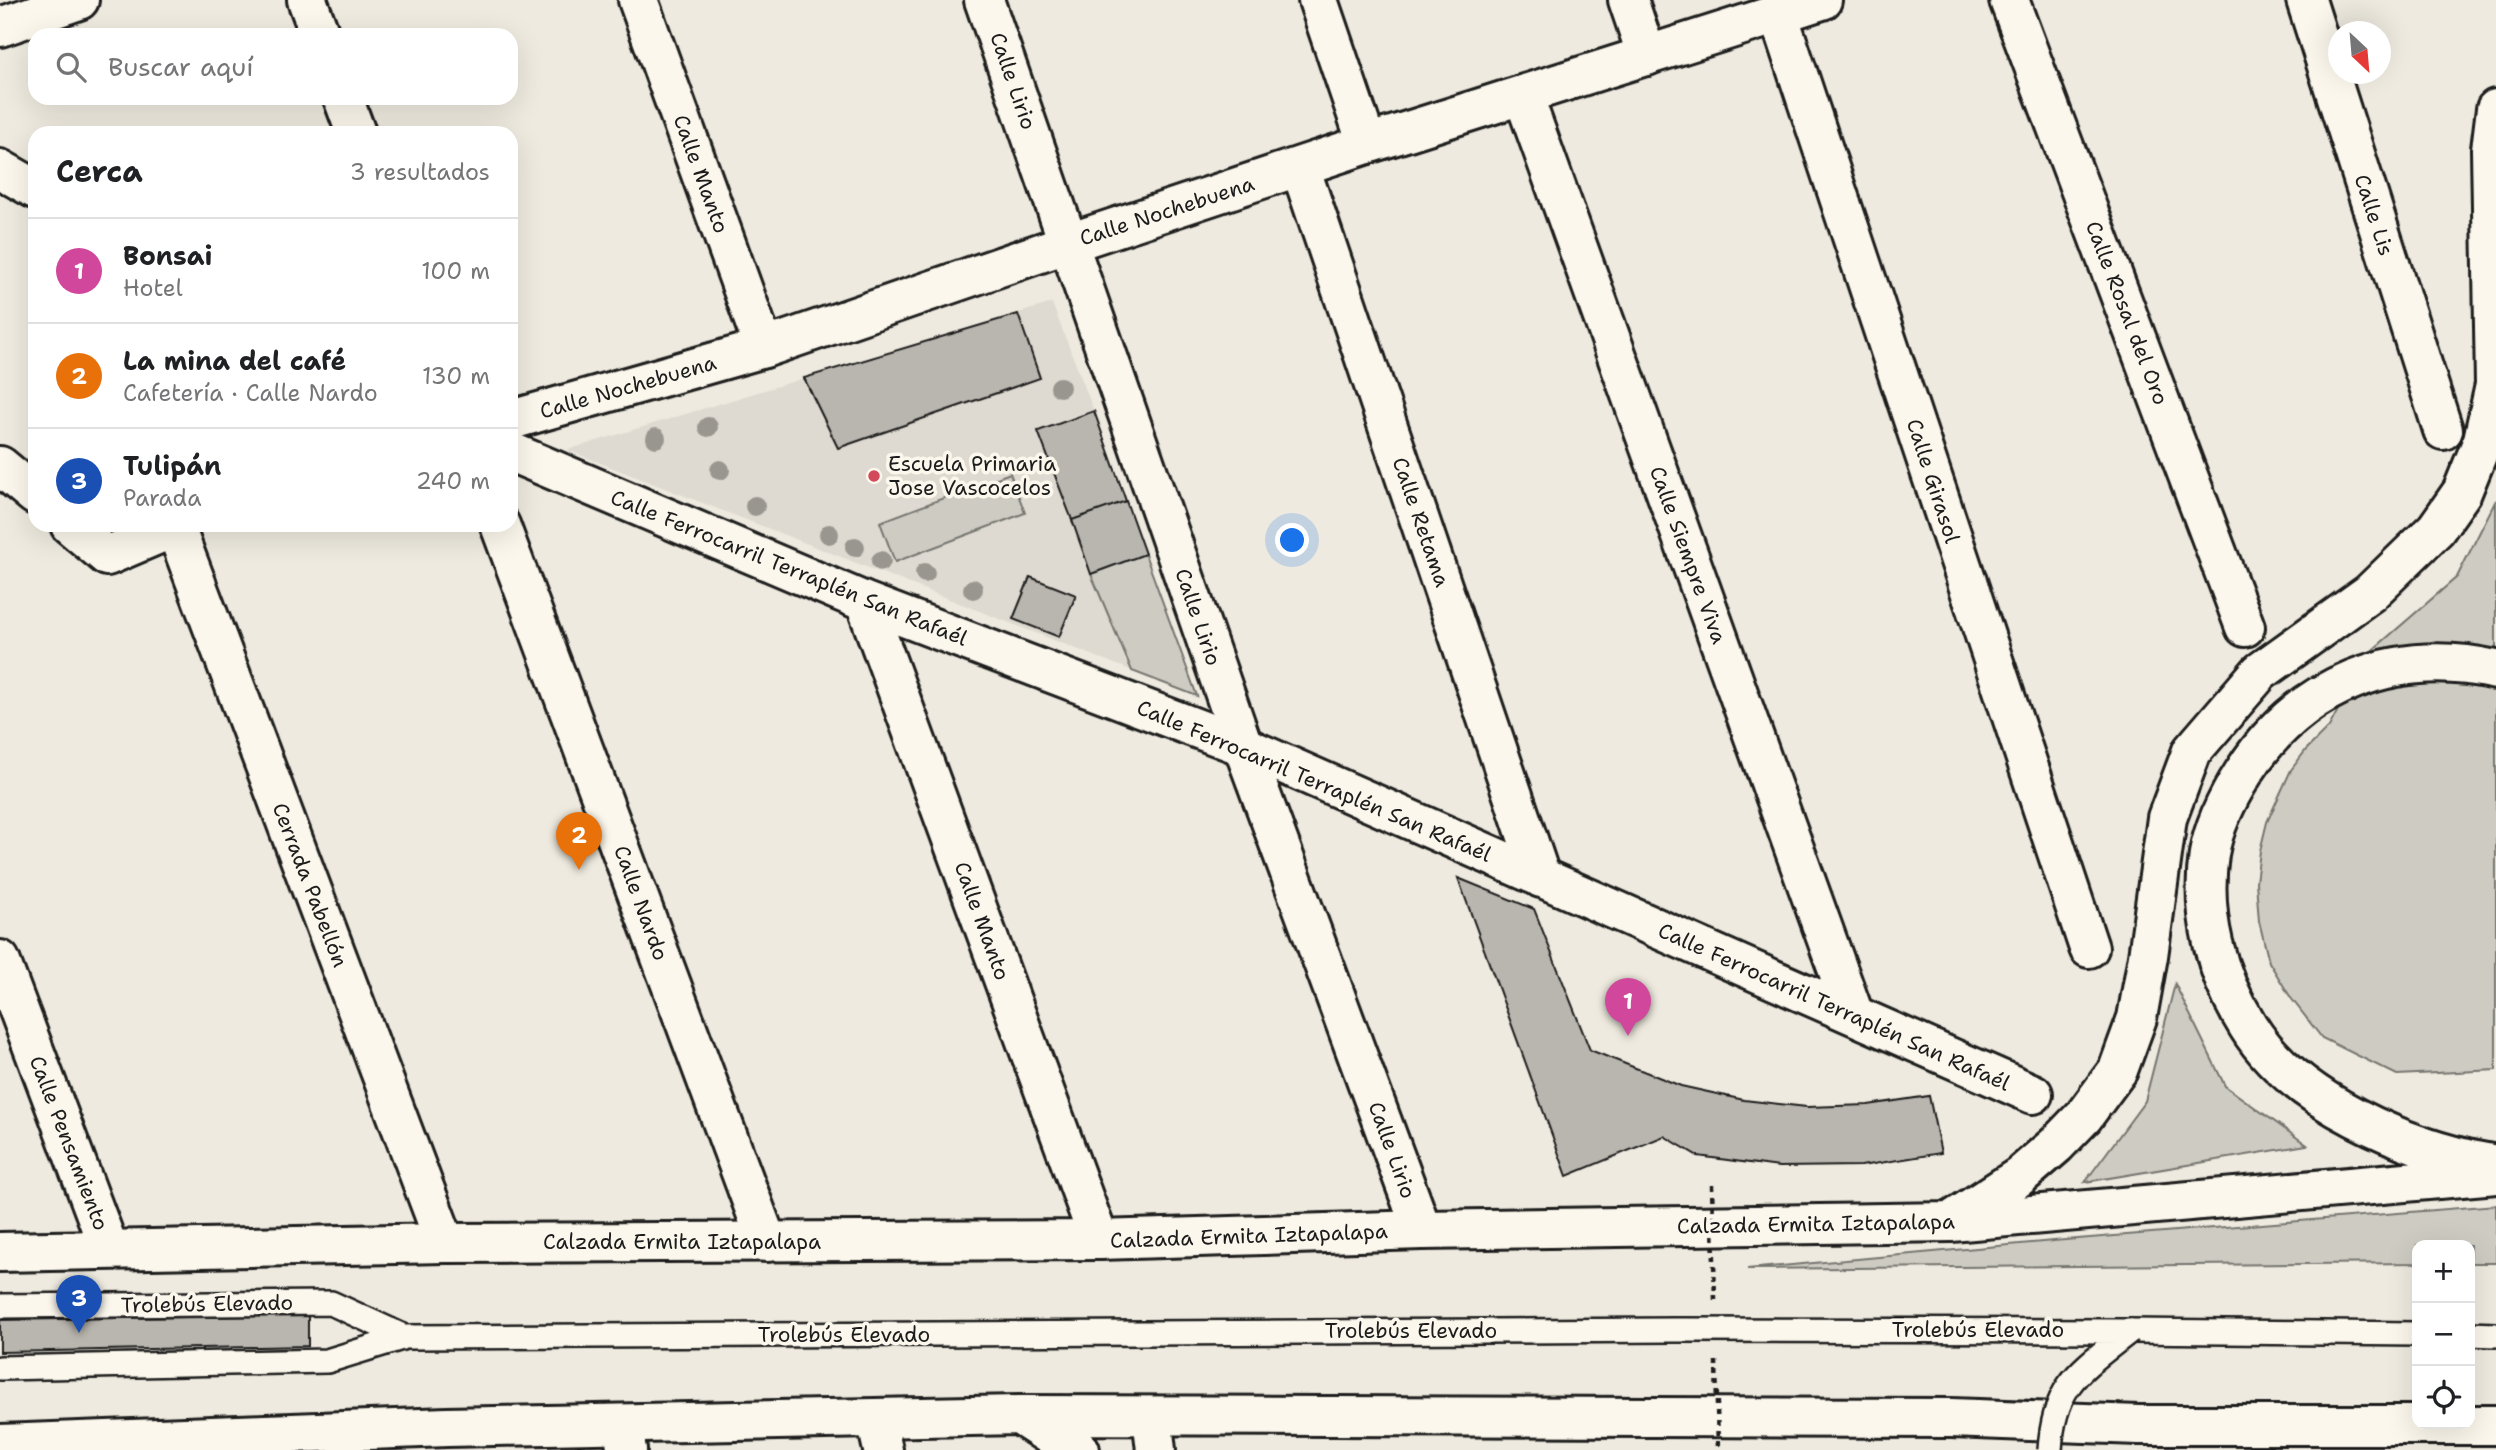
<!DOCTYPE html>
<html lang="es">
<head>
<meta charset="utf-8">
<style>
  body { margin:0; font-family:"Shantell Sans",sans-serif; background:#f6f6f6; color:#202124 }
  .controls { position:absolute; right:21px; bottom:21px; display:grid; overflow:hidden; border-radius:14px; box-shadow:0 7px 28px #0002 }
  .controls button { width:63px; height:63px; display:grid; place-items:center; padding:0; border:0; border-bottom:2px solid #e0e0e0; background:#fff; color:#202124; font:35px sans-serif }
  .compass { position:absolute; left:2328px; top:21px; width:63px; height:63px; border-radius:50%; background:#fff; box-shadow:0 7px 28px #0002; rotate:154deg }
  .you { position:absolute; left:1293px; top:541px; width:24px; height:24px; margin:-18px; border:5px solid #fff; border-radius:50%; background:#1a73e8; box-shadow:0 0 0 10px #1a73e833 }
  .badge { display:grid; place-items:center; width:46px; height:46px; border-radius:50%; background:#d1495b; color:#fff; font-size:23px; font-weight:700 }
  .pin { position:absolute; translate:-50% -58px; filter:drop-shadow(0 2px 4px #0008) }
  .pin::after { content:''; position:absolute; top:37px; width:24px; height:21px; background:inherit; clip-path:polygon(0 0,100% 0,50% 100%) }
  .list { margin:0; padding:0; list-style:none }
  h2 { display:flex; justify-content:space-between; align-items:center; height:91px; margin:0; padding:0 28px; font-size:30px }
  h2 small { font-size:23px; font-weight:400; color:#757577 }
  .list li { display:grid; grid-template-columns:46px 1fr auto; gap:21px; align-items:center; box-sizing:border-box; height:105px; padding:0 28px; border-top:2px solid #e0e0e0 }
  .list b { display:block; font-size:26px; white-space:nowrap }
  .list p { margin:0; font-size:23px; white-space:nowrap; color:#757577 }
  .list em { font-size:23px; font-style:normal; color:#757577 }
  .icon { flex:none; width:38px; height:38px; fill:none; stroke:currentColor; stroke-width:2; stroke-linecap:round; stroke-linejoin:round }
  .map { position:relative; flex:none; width:2496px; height:1450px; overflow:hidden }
  .search { position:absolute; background:#fff; box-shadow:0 7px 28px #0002; left:28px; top:28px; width:490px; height:77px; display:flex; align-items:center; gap:18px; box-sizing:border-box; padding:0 24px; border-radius:21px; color:#757577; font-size:26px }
  .panel { position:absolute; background:#fff; box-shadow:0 7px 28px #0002; left:28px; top:126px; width:490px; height:406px; border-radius:21px }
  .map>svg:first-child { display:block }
  .built { fill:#dedad1 }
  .green { fill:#ceccc2; stroke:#75746f; stroke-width:2 }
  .building { fill:#b9b6af; stroke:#1c1c1c; stroke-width:2 }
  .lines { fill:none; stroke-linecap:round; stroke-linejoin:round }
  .lane-casing { stroke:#1c1c1c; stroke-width:28 }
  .street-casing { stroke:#1c1c1c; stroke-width:44 }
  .secondary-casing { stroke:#1c1c1c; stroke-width:44 }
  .primary-casing { stroke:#1c1c1c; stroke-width:44 }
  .lane { stroke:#fbf7ec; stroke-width:23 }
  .street { stroke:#fbf7ec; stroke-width:38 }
  .secondary { stroke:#fbf7ec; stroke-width:38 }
  .primary { stroke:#fbf7ec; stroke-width:38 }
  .lane-bridge-casing { stroke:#1c1c1c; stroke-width:28; stroke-linecap:butt }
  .path-bridge { stroke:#1c1c1c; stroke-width:4.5; stroke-dasharray:5 5; stroke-linecap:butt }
  .lane-bridge { stroke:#fbf7ec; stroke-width:23 }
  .tree { fill:#98968f }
  .poi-dot { fill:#d1495b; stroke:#fbf7ec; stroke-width:2.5 }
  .labels { text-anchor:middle; stroke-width:7; stroke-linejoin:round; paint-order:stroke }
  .street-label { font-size:21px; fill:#1c1c1c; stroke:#fbf7ec }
  .poi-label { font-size:21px; fill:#1c1c1c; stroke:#fbf7ec; text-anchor:start }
</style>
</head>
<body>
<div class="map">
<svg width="2496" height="1450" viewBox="0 0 2496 1450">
  <rect width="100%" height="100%" fill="#eeeadf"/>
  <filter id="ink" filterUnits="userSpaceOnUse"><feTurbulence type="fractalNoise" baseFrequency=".0143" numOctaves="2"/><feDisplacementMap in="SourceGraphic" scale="14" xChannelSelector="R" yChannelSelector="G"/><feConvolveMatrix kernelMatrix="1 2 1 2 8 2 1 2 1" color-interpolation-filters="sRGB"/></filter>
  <g filter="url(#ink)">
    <path class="built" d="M1052 303 1094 411 1197 696 567 450Z"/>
    <path class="green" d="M1010 473 1025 513 895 562 880 522Z
      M2496 500V1070L2397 1075 2322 1038 2291 998 2269 962 2259 921 2256 882 2260 851 2267 822 2291 770 2306 750 2329 727 2367 655 2457 577Z
      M1145 554 1197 696 1132 671 1091 574Z
      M2175 984 2225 1086 2307 1145 2085 1182 2145 1101Z
      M2496 1205V1263H2470V1245H2417V1263L1747 1269 2053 1241Z"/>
    <path class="building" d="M1018 314 1040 378 838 448 804 378Z
      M1094 411 1126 501 1072 520 1038 431Z
      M1126 501 1145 554 1091 574 1072 520Z
      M1030 577 1076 595 1059 637 1013 619Z
      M1458 878 1534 909 1590 1050 1681 1086 1744 1100 1807 1107 1868 1105 1929 1096 1941 1153 1861 1166 1779 1167 1698 1156 1664 1136 1567 1176Z
      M308 1315V1346L0 1352V1320Z"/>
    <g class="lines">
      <g class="lane-casing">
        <path id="lane" d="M0 1306 331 1303 405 1337
          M2130 1331 2417 1334
          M2470 1334 2496 1335
          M0 1368 327 1361 405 1337"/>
      </g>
      <g class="street-casing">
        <path id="street" d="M307 0 320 35
          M638 0 764 348
          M984 0 1243 746 1422 1230
          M1318 0 1367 144
          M1628 0 1647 56
          M2009 0 2245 627
          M2306 0 2443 430
          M1778 14 2089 948
          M0 27 79 0
          M1523 95 1854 1015
          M343 98 356 133
          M1300 167 1541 878
          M511 452 865 602 1243 746 2033 1094
          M0 466 35 495
          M70 525 107 556 175 527 445 1243
          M500 525 767 1242
          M865 602 1099 1240
          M0 960 109 1249
          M1152 1416 1156 1450
          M876 1419 883 1450
          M622 1425 627 1450"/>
      </g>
      <g class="secondary-casing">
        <path id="secondary" d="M0 169 35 189
          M511 420 764 348 1069 243 1367 144 1822 0"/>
      </g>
      <g class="primary-casing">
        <path id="primary" d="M2491 1164C2407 1149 2294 1101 2248 1026 2216 975 2200 914 2209 854 2214 824 2228 797 2244 772 2300 684 2395 647 2496 670
          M1956 1218 2019 1177 2056 1145 2084 1116 2118 1070 2137 1018 2148 956 2167 818 2192 751 2260 672 2370 593 2436 529 2462 492 2483 440 2495 385 2491 149 2496 109
          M0 1252 445 1243 1099 1240 1422 1230 1951 1222 2496 1174
          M1019 1415 1065 1445 1080 1450
          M0 1444 447 1427 1019 1415 1951 1418 2139 1425H2496"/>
      </g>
      <use href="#lane" class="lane"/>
      <use href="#street" class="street"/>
      <use href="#secondary" class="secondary"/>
      <use href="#primary" class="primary"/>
      <g class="lane-bridge-casing">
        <path id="lane-bridge" d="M405 1337 1675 1330 2130 1331
          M2050 1450C2054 1383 2081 1370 2130 1331"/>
      </g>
      <path class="path-bridge" d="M1712 1185 1715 1300
        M1716 1361 1718 1450"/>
      <use href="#lane-bridge" class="lane-bridge"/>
    </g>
    <g class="tree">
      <circle cx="1060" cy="387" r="10"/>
      <circle cx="708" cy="427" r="10"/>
      <circle cx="656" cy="438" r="10"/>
      <circle cx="720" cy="470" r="10"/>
      <circle cx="755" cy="506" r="10"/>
      <circle cx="829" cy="534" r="10"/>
      <circle cx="855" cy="547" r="10"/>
      <circle cx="881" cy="561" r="10"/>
      <circle cx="925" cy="573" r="10"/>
      <circle cx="973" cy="589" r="10"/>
    </g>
  </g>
  <circle class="poi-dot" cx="874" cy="476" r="7"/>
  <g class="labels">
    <g class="street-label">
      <text transform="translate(1013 81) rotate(71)" y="7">Calle Lirio</text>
      <text transform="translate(701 174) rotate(70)" y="7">Calle Manto</text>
      <text transform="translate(1167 211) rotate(-18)" y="7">Calle Nochebuena</text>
      <text transform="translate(2374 215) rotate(72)" y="7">Calle Lis</text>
      <text transform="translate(2127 313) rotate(69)" y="7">Calle Rosal del Oro</text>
      <text transform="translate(628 387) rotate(-16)" y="7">Calle Nochebuena</text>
      <text transform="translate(1933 481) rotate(72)" y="7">Calle Girasol</text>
      <text transform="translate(1421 522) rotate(71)" y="7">Calle Retama</text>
      <text transform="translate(1688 555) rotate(70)" y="7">Calle Siempre Viva</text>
      <text transform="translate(789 568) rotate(22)" y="7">Calle Ferrocarril Terraplén San Rafaél</text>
      <text transform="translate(1198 617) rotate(71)" y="7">Calle Lirio</text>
      <text transform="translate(1314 781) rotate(23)" y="7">Calle Ferrocarril Terraplén San Rafaél</text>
      <text transform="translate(310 885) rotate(69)" y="7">Cerrada Pabellón</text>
      <text transform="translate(641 903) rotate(70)" y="7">Calle Nardo</text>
      <text transform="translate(982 921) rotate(70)" y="7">Calle Manto</text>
      <text transform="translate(1834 1007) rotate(24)" y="7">Calle Ferrocarril Terraplén San Rafaél</text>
      <text transform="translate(69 1143) rotate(69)" y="7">Calle Pensamiento</text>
      <text transform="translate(1392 1150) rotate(70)" y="7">Calle Lirio</text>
      <text transform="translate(1816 1224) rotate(-1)" y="7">Calzada Ermita Iztapalapa</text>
      <text transform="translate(1249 1236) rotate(-2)" y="7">Calzada Ermita Iztapalapa</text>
      <text x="682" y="1249">Calzada Ermita Iztapalapa</text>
      <text transform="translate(207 1304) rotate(-1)" y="7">Trolebús Elevado</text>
      <text x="1978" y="1337">Trolebús Elevado</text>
      <text x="1411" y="1338">Trolebús Elevado</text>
      <text x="844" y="1342">Trolebús Elevado</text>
    </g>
    <g class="poi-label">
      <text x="888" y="471">Escuela Primaria<tspan x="888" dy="24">Jose Vascocelos</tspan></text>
    </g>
  </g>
</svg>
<div class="controls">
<button>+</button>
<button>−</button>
<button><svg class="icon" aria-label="locate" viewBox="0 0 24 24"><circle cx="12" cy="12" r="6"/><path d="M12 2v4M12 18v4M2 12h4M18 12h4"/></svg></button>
</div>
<svg class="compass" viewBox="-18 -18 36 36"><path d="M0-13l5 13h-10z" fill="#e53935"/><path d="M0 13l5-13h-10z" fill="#757577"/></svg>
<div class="you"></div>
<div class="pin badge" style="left:1628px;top:1036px;background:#d1479c">1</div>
<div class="pin badge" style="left:579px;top:870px;background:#e8710a">2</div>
<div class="pin badge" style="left:79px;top:1333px;background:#1a4fb4">3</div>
<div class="search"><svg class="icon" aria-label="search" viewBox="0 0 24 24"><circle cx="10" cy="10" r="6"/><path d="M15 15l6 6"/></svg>Buscar aquí</div>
<section class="panel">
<h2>Cerca<small>3 resultados</small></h2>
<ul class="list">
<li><span class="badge" style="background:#d1479c">1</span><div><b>Bonsai</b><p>Hotel</p></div><em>100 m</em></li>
<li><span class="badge" style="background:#e8710a">2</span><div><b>La mina del café</b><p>Cafetería · Calle Nardo</p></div><em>130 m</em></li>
<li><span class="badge" style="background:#1a4fb4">3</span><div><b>Tulipán</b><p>Parada</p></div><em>240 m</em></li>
</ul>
</section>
</div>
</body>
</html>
